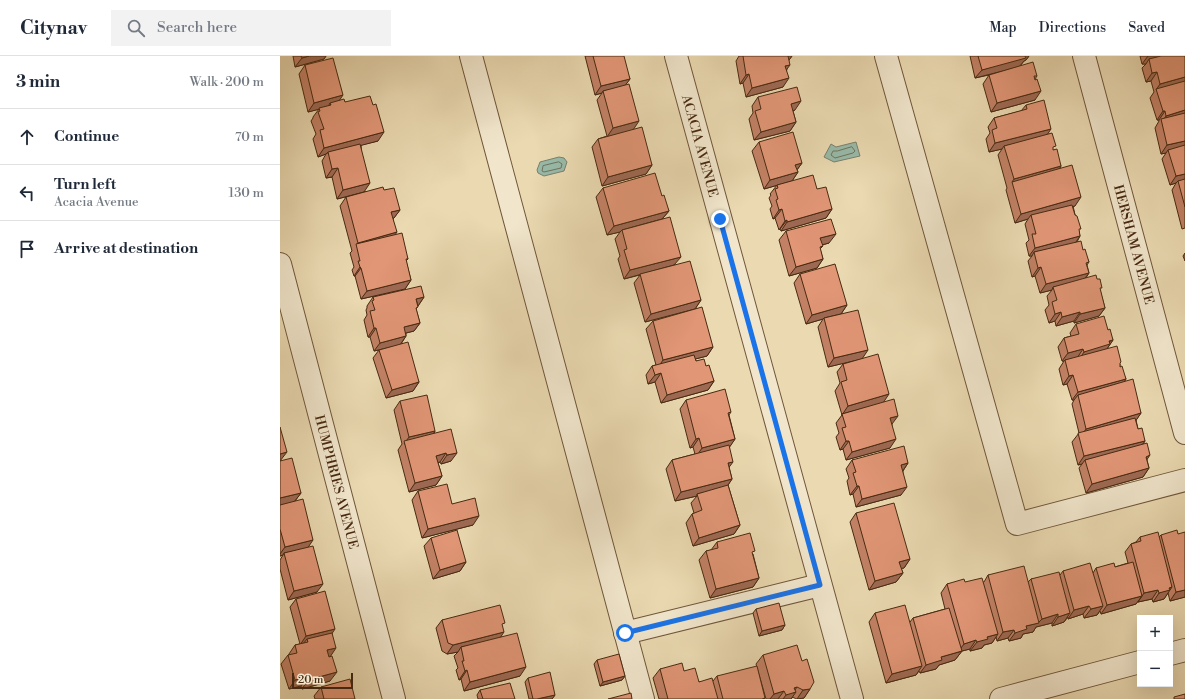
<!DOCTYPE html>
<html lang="en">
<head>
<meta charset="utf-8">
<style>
  body { margin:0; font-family:"Libre Bodoni",serif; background:#f2f2f3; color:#1f2937 }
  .controls { position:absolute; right:12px; bottom:12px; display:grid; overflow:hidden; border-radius:0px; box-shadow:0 4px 16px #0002 }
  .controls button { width:36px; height:36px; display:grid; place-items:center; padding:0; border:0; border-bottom:1px solid #e0e1e3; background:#fff; color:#1f2937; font:20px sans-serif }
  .scale { position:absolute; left:12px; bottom:10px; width:61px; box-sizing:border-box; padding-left:4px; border:2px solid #482a11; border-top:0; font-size:11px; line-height:14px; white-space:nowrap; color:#482a11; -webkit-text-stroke:3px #f1e6cc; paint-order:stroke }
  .stop { position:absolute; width:12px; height:12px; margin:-9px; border:3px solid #1a73e8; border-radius:50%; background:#fff }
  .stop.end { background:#1a73e8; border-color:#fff; box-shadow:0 1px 4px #0008 }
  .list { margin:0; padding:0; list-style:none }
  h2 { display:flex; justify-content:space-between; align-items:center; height:52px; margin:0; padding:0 16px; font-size:17px }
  h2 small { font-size:13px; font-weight:400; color:#747a83 }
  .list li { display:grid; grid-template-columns:26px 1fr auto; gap:12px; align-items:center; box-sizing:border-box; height:56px; padding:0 16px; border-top:1px solid #e0e1e3 }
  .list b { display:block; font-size:15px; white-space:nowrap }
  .list p { margin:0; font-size:13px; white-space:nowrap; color:#747a83 }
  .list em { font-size:13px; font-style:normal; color:#747a83 }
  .icon { flex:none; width:22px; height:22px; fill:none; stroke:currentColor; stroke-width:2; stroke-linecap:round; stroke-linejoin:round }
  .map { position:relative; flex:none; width:905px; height:643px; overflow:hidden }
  header { display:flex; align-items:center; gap:24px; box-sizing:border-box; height:56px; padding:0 20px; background:#fff; border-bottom:1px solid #e0e1e3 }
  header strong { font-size:19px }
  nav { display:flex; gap:22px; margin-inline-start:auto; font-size:14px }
  .search { width:280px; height:36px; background:#f2f2f3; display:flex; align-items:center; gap:10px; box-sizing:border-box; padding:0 14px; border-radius:0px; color:#747a83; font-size:15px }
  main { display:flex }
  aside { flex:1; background:#fff }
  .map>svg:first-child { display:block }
  .water { fill:#98baa9; stroke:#78806c }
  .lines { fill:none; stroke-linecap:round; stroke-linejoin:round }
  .shore { stroke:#70725d; stroke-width:1 }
  .minor-casing { stroke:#705639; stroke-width:24 }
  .minor { stroke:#f1e6cc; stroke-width:22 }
  .wall { fill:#c28165; stroke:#482a11 }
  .shaded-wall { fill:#9e6953; stroke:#482a11 }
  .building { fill:#e19676; stroke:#482a11 }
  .route { stroke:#1a73e8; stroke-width:5 }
  .labels { text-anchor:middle; stroke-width:3; stroke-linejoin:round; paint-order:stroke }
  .street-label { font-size:13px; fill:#482a11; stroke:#f1e6cc }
</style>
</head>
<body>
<header>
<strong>Citynav</strong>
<div class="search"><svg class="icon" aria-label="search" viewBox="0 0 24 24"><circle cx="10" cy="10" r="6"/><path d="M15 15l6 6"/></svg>Search here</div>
<nav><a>Map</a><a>Directions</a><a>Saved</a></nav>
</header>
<main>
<aside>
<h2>3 min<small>Walk · 200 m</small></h2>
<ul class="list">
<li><svg class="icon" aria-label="ahead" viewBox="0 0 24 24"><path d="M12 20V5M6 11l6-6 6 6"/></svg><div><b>Continue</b></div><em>70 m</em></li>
<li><svg class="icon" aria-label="left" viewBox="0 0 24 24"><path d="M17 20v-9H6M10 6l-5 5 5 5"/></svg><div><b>Turn left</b><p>Acacia Avenue</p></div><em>130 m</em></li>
<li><svg class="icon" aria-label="arrive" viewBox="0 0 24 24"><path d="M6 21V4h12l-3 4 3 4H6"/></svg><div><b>Arrive at destination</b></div></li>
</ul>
</aside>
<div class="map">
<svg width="905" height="643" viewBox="0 0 905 643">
  <rect width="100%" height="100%" fill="#ead9b1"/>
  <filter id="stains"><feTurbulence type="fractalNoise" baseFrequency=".005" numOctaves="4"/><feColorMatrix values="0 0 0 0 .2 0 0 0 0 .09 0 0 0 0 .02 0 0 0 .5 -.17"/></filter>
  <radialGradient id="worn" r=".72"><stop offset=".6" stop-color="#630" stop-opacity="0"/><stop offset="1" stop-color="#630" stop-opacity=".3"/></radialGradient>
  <path class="water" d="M576 86 580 100 554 106 544 101 551 88 556 91Z
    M279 101 284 102 287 106 284 115 264 120 258 117 257 114 260 106Z"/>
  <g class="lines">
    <path class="shore" d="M572 91 575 95 573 97 555 102 551 99 553 95H557Z
      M279 106 282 108 281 112 264 116 262 115 263 110Z"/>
    <g class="minor-casing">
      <g id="minor">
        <path d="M191 0 363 643"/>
        <path id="s1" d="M396 0 572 643"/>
        <path d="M606 0 737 468 905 424"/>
        <path id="s2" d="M804 0 905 377"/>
        <path id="s3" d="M0 208 114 643"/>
        <path d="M345 577 540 529"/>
        <path d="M890 598 905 594"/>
        <path d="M721 643 860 606"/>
      </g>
    </g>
    <use href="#minor" class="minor"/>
  </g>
  <path class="wall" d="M13 0H46L44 3 15 11Z
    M305 0H340L350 23 345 29 353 73 372 109 366 118 322 130 312 91 318 83 327 80 317 44 322 37 315 39Z
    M459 0H512L509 4 503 31 466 41 463 27 460 28 456 5Z
    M690 0H749L746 4 744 5 740 10 757 20 755 23V44L711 56 703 28 709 19 695 22Z
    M860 0H905V172L902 173 892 134 896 127 890 129 882 103 886 97 881 98 875 72 879 65V64H877L870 42 874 36 871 25 866 26 862 12 866 8H862Z
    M25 9 59 45 65 46 98 85 81 89 84 136 104 134 120 154 113 163 115 179 128 203 126 205 131 224 125 233 81 243 75 220H74L72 214 74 211 70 197 72 195 60 150 66 141 81 137 57 143 52 121 46 122 42 105 46 98 38 101 33 83 36 78 31 65 33 62V61L39 53 28 56 19 18Z
    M478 41 515 54 513 55 516 66 510 75 474 84 469 63 473 57 472 50Z
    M746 49 768 78 773 94 781 110 780 112 795 150H793L800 180 797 186 803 194 809 206 807 209 809 217 806 222 820 234 825 252 819 260 794 267V265L776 270 775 265 769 267 765 254 769 249 767 240 772 234 760 237 755 220 752 221 748 205 752 200H749L746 187 749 184 745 168 748 163 735 167 726 134 727 132 718 99 722 93 709 96 706 83 710 77 708 71 714 62 741 55Z
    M479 86 522 107 517 114 518 116 512 125 484 133 472 95Z
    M497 129 537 133 552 153 546 162 501 175 500 173 499 174 495 162 493 163 490 153 492 150 489 142 491 139 490 138Z
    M323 132 382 140 389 155 383 162 395 209 421 244 415 253 365 266 354 227 360 219 344 223 338 203 340 200 335 183 340 176 327 179 316 141Z
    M506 175 549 187 542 189 543 190 540 193 543 203 537 212 509 220 499 184Z
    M905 197V205L903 200Z
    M520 218 567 249 561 258 604 346 612 368V369L610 392 566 404 563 393 560 394 556 381 559 377 556 367 562 359 555 335 560 327 557 316 563 308 572 305 548 311 538 271 543 263 526 268 514 227Z
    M93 241H144L136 253 140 267 134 275 126 277V280L121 288 139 326 133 335 106 342 93 302 99 294 94 295 90 281H88L84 264 87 259 86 254 87 252V250Z
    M373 265 433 291 427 300 415 303 416 305 426 310 434 325 428 334 381 347 375 326 368 328 366 319 372 310 376 309 366 273Z
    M796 268 828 274 833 284 827 293 840 308V311L846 323 844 326 861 357 856 364 858 373 865 385 863 388 869 412 863 421 806 437 799 412 802 408 798 409 792 386 799 377 792 348 794 344H792L787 328 783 329 779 313 784 305H782L778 291 784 282 791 280 790 277Z
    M406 344 451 356 449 359 455 383 449 391V411L452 423 448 429 460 469 454 478 413 490 406 467 412 458 414 457 411 447 417 440 395 445 386 413 392 404 415 398 413 391 410 392 400 353Z
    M120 345 155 375 154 378 171 405 161 408 160 406 158 407 162 420 156 429 129 436 118 394 122 388 114 354Z
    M572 404 628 407 623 415 621 439 576 451 573 438 570 439 567 425 569 422 566 413Z
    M0 405 21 437 15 445 28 491 37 536 8 544 0 513V504L3 499 0 500Z
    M138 435 172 448 193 469 142 482 132 444Z
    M576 457 630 503 624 512H621L623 517 616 526 589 534 570 466Z
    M881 479 905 541 890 545 888 537 884 543 873 546 872 543 858 546V545L856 548 821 558 820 555 817 559 804 562 803 558 788 563V561L784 566 772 570V567L756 571 753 576 743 578 741 582 729 585 728 582 717 585 716 581 712 587 704 589 702 592 690 595V593L682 595 675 604 659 609 656 613 640 617 639 615 636 619 606 627 589 566 595 557 630 566 633 562 665 553 661 537 667 528 704 526 708 519 748 526 751 523 780 519 783 515 813 517 816 512 835 511 848 507 845 496 851 488 856 486 860 481H879Z
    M151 482 186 506 180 515 153 523 144 490Z
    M437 486 473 498 479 522 473 531 430 542 419 504 426 495 431 494Z
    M16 543 52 577 50 601V625L22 633 21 630 9 633 1 608 8 599H9V598L15 589 20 588 10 551Z
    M476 553 505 569 502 574 479 580 473 557Z
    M162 564 222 570 221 581 240 620 184 635 181 623 179 624 176 614 178 612 174 600 178 596 167 598 162 595 156 572Z
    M483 599 530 633 524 642 518 643H516L513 641 511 643H486L476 608Z
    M317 604 345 620 342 624 320 630 314 608Z
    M380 613 404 615 419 626 433 625 437 620 485 642 484 643H379L373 622Z
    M248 622 275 639 272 643H249L245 626Z
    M41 631 75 643H35L34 640Z
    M200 634 235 643H198L197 639Z"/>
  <path class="shaded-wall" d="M29 0H46L44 3 15 11 22 2Z
    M506 0H512L509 4Z
    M742 0H749L746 4 744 5 739 11 695 22 702 14Z
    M868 0H895L869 3 866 8H862Z
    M510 9 504 17 505 10Z
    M877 16 871 25 866 26 872 17Z
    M469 18 463 27 460 28 466 19Z
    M905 21V29L876 34 880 28Z
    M509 22 503 31 466 41 472 32Z
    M350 23 344 31 323 35 322 37 315 39 321 30Z
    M761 35 755 44 711 56 717 47Z
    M63 39 57 48 51 49 50 47 48 51 28 56 34 47Z
    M521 45 515 54 505 57 511 48Z
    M905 54V61L882 66 886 60Z
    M883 55H885L879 64H877Z
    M359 65 353 74 327 81 333 72Z
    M516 66 510 75 474 84 481 76Z
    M771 73 765 82 724 90 722 93 709 96 715 87Z
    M104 76 98 85 48 98V96L46 98 38 101 44 92Z
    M905 85V92L888 94 886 97 881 98 887 89Z
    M522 107 516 115 515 109Z
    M372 109 366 118 322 130 328 121Z
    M781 110 775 119 732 126 734 123Z
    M58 112 52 121 46 122 52 113Z
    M518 116 512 125 484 133 490 124Z
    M905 118V125H898L896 127 890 129 896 120Z
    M90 127 84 136 57 143 63 134Z
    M801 141 795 150 752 162 751 159 748 163 735 167 741 158Z
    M502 153 495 162 493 163 499 154Z
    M552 153 546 162 501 175 507 166Z
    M120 154 114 162 105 165 111 156Z
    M389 155 382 163 342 174 340 176 327 179 334 170Z
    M507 164 500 173 499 174 505 165Z
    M117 176 111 185 77 189 78 187Z
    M556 178 549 187 534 191 540 182Z
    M800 180 794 189 754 196 752 200H749L755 192Z
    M401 201 394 209 344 223 350 214Z
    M543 203 537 212 509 220 516 211Z
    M80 211 81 212 75 220H74Z
    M761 211 755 220 752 221 758 212Z
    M809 217 802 226 773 231 772 234 760 237 766 228Z
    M131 224 125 233 81 243 87 235Z
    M144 241 138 250 136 243Z
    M421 244 415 253 365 266 371 258Z
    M567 249 561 258 544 262 543 263 526 268 532 259Z
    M825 252 819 260 794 267 800 258Z
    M781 256 775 265 769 267 775 258Z
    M800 256 794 265 776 270 782 261Z
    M140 267 134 275 118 279 124 271Z
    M94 272H96L90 281H88Z
    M126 280 120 289 94 295 100 287Z
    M833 284 824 297 798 305 804 296Z
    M433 291 427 300 377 313 383 304Z
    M803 293 797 302 785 304 784 305H782L788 297Z
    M588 294 582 303 548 311 554 302Z
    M381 317 375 326 368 328 375 319Z
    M793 319 787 328 783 329 789 320Z
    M846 323 840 332 798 339 794 344H792L798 336Z
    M434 325 428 334 381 347 387 339Z
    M139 326 133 335 106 342 112 334Z
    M609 338 603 347 562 358V359L568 350Z
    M861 357 855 366 800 382 806 373Z
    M618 360 612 368 604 371 610 362Z
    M155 375 149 384 124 388 129 381Z
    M419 382 413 391 410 392 416 383Z
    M455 383 449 392 416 401 422 392Z
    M616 383 610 392 566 404 572 396Z
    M566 385H569L563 393 560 394Z
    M865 385 859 393 805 404 802 408 798 409 804 400Z
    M7 396 0 405V398Z
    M166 397 160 406 150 409 156 400Z
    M177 397 171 405 161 408 167 399Z
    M870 399 864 408 866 401Z
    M453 406 447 414 448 407Z
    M628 407 622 416 621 409Z
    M869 412 863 421 806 437 812 428Z
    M162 420 156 429 129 436 135 427Z
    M452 423 446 432 417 438V440L395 445 401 436Z
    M577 430H579L573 438 570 439Z
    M627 431 621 439 576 451 582 443Z
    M21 437 14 446 0 450V442Z
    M199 460 193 469 142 482 148 473Z
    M460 469 454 478 413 490 419 482Z
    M33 484 27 493 4 497 3 499 0 500V498L5 491Z
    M630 503 624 512 613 514 619 506Z
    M186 506 180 515 153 523 160 514Z
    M623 517 616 526 589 534 595 525Z
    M479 522 473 531 430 542 436 533Z
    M43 528 37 536 8 544 14 535Z
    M892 531 884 543 873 546 879 537Z
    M878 534 872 543 858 546 864 537Z
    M905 534V541L890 545 896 536Z
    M862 540 856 548 821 558 827 549Z
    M809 550 803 558 788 563 794 554Z
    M823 550 817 559 804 562 811 553Z
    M790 557 784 566 772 570 778 561Z
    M778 558 772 567 756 571 753 576 743 578 741 582 729 585 735 577 746 570 758 567 762 563Z
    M505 569 502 574 479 580 482 575Z
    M55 573 49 582 28 586 27 583 23 588 20 589 26 580Z
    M734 574 728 582 717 585 723 576Z
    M224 576 218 585 181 591 178 596 167 598 173 589Z
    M718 578 712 587 704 589 702 592 690 595 697 586 707 581Z
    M696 584 690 593 678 596 684 588Z
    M56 592 50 601 41 603 47 594Z
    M682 595 675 604 659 609 656 613 640 617 646 609 661 601Z
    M642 610 636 619 606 627 612 618Z
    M246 611 240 620 184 635 190 626Z
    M187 614 181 623 179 624 185 615Z
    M57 616 50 625 22 633 28 624Z
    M345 620 342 624 320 630 323 626Z
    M27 621 21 630 9 633 15 624Z
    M517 631 513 637 516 636 511 643H503L506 639 514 632Z
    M530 633 524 642 517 643 523 634Z
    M504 635 498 643H490L494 638Z
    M275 639 272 643H257Z"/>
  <path class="building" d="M21 0H29L22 2Z
    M313 0H344L350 23 321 30Z
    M463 0H508L510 9 505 10 509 22 472 32 469 18 466 19Z
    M698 0H745L746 2 702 14Z
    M881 0H905V21L880 28 877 16 872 17 869 3Z
    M53 2 63 39 34 47 25 9Z
    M753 6 757 20H754L755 24 757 23 761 35 717 47 709 19Z
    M905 25V54L886 60 885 55H883L876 33Z
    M349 28 359 65 333 72 323 35Z
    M517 31 521 45 511 48 516 66 481 76 475 55 481 53 478 41Z
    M90 40 93 49 96 48 104 76 44 92 40 74 44 73 38 56 40 55 39 52 51 49 50 47 64 43 65 46Z
    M764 44 771 73 715 87 712 74 717 72 714 62 747 53 746 49Z
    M905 57V85L887 89 881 63Z
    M362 71 372 109 328 121 318 83Z
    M513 76 522 107 515 109 518 116 490 124 479 86Z
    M772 77 776 90 773 91V94L777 93 781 110 734 123 724 90Z
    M80 88 90 127 63 134 58 112 52 113 48 96Z
    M905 89V118L896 120 888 94Z
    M792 109 801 141 741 158 732 126Z
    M375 117 382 140 384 139 389 155 334 170 323 132Z
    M533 119 537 133 546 131 552 153 507 166V164L505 165 502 153 499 154 496 144 498 143 495 133 498 132 497 129Z
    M905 123V151L898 125Z
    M103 131 104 134 114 132 120 154 111 156 117 176 78 187 66 141Z
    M792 149 795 159 797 160 801 173H799L800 180 755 192 752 178H756L751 159Z
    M390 161 401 201 350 214 344 194 347 193 342 174Z
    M551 163 556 178 540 182 543 190 540 191 543 203 516 211 506 175Z
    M122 177 128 203H126L131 224 87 235 81 212 80 211 78 205H80L76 188Z
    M801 185 803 194 805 193 809 206 806 207 809 217 766 228 761 211 758 212 754 196Z
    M410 205 421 244 371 258 360 218Z
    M555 208 567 249 532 259 520 218Z
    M816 219 817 223H820L822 232H820L825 252 800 258V256L782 261 781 256 775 258 772 246 777 244 773 231Z
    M141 230 144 241 136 243 138 251 136 252 140 267 124 271 126 280 100 287 96 272H94L90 255 95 254 92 245 94 244 93 241Z
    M422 251 433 291 383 304 373 265Z
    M578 254 588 294 554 302 544 262Z
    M824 260 828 274 830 273 833 284 829 285 830 288 804 296 803 293 788 297 784 282 799 278 796 268Z
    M128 286 139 326 112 334 99 294Z
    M837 290 841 306 840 307V311L842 310 846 323 798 336 793 319 789 320 785 304Z
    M598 298 609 338 568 350 561 326 567 324 563 308Z
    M414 299 416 305 424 303 426 310 429 309 434 325 387 339 381 317 375 319 372 310Z
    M853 323 861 357 806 373 798 339Z
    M445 333 451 356 448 357 455 383 422 392 419 382 416 383 406 344Z
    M147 339 155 375 129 381 120 345Z
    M614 343 618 360 610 362 616 383 572 396 569 385H566L562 372 566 371 562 358Z
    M855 362 858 373 862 372 865 385 804 400 798 377Z
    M0 371 7 396 0 398Z
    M171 373 177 397 167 399 166 397 156 400 162 420 135 427 124 385Z
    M867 387 870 399 866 401 869 412 812 428 805 404Z
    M449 389 453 406 448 407 452 423 401 436 392 404Z
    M624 390 628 407 621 409 627 431 582 443 579 430H577L573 417 576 416 572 404Z
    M12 402 21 437 0 442V405Z
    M167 428 172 448 195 442 199 460 148 473 138 435Z
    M448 429 460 469 419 482 412 458 422 454 417 438Z
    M23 443 33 484 5 491 0 473V449Z
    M614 447 630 503 619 506 623 517 595 525 576 457Z
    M177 474 186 506 160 514 151 482Z
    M897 474 898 478 905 476V534L896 536 881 479Z
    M878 476 892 531 889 532 890 534 879 537 878 534 864 537 851 488 861 485 860 481Z
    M470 477 475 495 472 496 479 522 436 533 426 495 438 492 437 486Z
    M33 490 43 528 14 535 4 497Z
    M853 506 862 540 827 549 816 512 834 507 835 511Z
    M810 507 823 550 811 553 809 550 794 554 783 515Z
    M744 510 759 567 746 570 747 573 735 577 734 574 723 576 708 519Z
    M779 516 790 557 778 561V558L762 563 751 523Z
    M702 522 718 578 707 581 708 583 697 586 696 584 684 588 667 528 684 523 685 526Z
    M45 535 55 573 26 580 16 543Z
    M499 547 505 569 482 575 476 553Z
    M220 549 225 567 222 568 224 576 173 589 168 587 162 564Z
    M625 549 642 610 612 618 595 557Z
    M669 552 682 595 661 601 662 604 646 609 633 562Z
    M52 577 56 592 47 594 49 601 52 600 57 616 28 624 27 621 15 624 8 599 17 597 15 589 28 586 27 583Z
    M237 577 246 611 190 626 187 614 185 615 182 605H184L181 591Z
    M517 589 522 605 527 603 534 626 530 633 523 634 517 631 514 632 516 636 506 639 504 635 494 638 483 599Z
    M339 598 345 620 323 626 317 604Z
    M402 607 404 615 415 612 419 626 432 622 438 643H388L380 613Z
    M477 610 485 642 482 643H443L437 620Z
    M270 616 275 639 257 643H253L248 622Z
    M70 623 75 643H44L41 631Z
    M230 627 235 643H203L200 634Z
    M351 637 352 643H328Z
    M905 638V643H894V641Z"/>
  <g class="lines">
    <path class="route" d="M345 577 540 529 440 163"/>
  </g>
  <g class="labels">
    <g class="street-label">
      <text dy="5" stroke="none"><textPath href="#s1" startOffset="93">ACACIA AVENUE</textPath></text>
      <text dy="5" stroke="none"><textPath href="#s2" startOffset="195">HERSHAM AVENUE</textPath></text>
      <text dy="5" stroke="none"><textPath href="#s3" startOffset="225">HUMPHRIES AVENUE</textPath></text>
    </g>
  </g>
  <rect width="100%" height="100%" filter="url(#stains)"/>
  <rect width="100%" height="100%" fill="url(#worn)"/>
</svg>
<div class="controls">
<button>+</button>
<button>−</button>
</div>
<div class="scale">20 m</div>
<div class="stop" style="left:345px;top:577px"></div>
<div class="stop end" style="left:440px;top:163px"></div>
</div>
</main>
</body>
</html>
